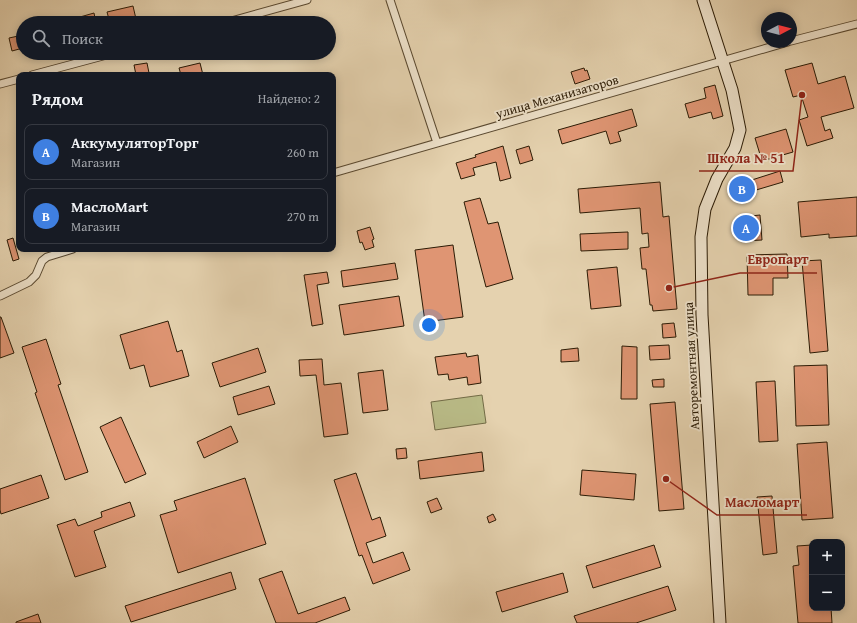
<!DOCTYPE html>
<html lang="ru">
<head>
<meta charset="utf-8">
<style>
  body { margin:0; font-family:"Gentium Book Plus",serif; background:#242831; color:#f1f3f6 }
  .controls { position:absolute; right:12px; bottom:12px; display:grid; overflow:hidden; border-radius:8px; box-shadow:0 2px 10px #0003 }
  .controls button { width:36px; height:36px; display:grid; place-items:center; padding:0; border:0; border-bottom:1px solid #363941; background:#171b24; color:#f1f3f6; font:20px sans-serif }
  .compass { position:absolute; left:761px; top:12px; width:36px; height:36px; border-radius:50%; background:#171b24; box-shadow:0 2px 10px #0003; rotate:83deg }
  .you { position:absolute; left:429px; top:325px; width:14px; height:14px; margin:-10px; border:3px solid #fff; border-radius:50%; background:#1a73e8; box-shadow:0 0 0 6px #1a73e833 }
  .badge { display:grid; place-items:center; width:26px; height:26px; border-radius:50%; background:#c59692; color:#fff; font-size:13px; font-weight:700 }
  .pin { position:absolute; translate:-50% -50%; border:2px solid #fff; box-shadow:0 1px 4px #0006 }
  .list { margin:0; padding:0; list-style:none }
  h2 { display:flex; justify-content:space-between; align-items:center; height:52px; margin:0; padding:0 16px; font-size:17px }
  h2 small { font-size:13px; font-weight:400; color:#9ea1a6 }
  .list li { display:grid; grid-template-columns:26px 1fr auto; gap:12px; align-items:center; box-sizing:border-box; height:56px; margin:0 8px 8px; padding:0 8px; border:1px solid #363941; border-radius:8px }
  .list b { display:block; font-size:15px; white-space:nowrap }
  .list p { margin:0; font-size:13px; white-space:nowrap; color:#9ea1a6 }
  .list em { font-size:13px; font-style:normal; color:#9ea1a6 }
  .icon { flex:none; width:22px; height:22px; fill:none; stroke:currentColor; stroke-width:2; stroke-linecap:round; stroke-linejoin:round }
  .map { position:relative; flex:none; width:857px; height:623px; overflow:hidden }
  .search { position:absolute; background:#171b24; box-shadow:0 2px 10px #0003; left:16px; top:16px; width:320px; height:44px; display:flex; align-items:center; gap:10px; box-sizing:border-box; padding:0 14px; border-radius:22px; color:#9ea1a6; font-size:15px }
  .panel { position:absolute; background:#171b24; box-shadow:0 2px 10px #0003; left:16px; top:72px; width:320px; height:180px; border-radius:8px }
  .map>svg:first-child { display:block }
  .green { fill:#b9bb87; stroke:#726b46 }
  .building { fill:#df9573; stroke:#2b1b05 }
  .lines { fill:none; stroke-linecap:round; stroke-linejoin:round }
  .street-casing { stroke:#5a4930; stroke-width:9 }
  .secondary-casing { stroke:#2b1b05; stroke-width:13 }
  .street { stroke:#eee2cb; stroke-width:7 }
  .secondary { stroke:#eee2cb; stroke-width:11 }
  .labels { text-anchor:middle; stroke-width:3.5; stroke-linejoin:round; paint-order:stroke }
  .street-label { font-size:13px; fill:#2b1b05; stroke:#eee2cb }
  .leader { fill:none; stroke:#8f2418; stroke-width:1.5 }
  .callout-dot { fill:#8f2418; stroke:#eee2cb; stroke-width:1.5 }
  .callout-label { font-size:14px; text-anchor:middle; font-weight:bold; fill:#8f2418; stroke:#eee2cb; stroke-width:3.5; stroke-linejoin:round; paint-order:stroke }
</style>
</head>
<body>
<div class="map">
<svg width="857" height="623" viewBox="0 0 857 623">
  <rect width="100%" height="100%" fill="#e5d2af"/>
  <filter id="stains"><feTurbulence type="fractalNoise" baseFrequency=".005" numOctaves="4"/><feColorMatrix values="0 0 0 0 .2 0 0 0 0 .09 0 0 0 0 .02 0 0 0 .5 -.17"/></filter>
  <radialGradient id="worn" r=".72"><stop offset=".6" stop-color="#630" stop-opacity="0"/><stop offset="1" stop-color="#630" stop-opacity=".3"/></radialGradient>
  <path class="green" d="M482 395 486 423 435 430 431 402Z"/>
  <path class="building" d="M133 6 136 19 121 23H110L107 12Z
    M94 13 96 23H66V21Z
    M23 35V48L12 51 9 38Z
    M147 63 149 73 136 75 134 65Z
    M200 63 203 75H181L179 68Z
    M812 63 818 84 845 76 854 108 821 117 825 131 830 129 833 138 807 146 799 120 808 117 801 95 793 97 785 70Z
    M584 68 585 71 587 70 590 79 575 84 571 72Z
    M715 85 723 116 713 119 711 112 689 118 685 104 706 98 704 88Z
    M632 109 637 126 618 132 621 141 610 144 606 131 562 144 558 130Z
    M786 129 793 152 762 161 755 138Z
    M503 146 511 178 500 181 496 162 473 168 475 175 461 179 456 163 476 157 475 155Z
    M529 146 533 160 520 164 516 150Z
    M780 171 783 182 736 196 733 186Z
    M660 182 663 217 669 216 677 309 653 311 652 305H650L646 269H642L640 248 649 247 648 233 642 234 640 208 580 213 578 189Z
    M857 197V236L829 238V234L801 237 798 202Z
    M480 198 488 224 498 222 513 279 486 287 464 202Z
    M760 215 762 240 743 241V232H739V225H742V217Z
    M370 227 374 239 372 240 374 247 365 250 362 242 360 243 357 231Z
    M628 232V249L581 251 580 234Z
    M13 238 19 259 13 261 7 240Z
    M453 245 463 317 425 322 415 250Z
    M787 254 788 278H773V295H748L747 255Z
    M821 260 828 351 810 353 802 261Z
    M395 263 398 279 343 287 341 271Z
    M617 267 621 306 591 309 587 270Z
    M327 272 329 283 317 285 323 324 312 326 304 275Z
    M399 296 404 326 344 335 339 305Z
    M0 317H1L14 353 0 358Z
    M168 321 177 352 182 350 189 376 150 387 144 365 130 369 120 335Z
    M674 323 676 337 663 338 662 324Z
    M46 339 61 384 58 385 88 472 65 480 35 393 37 392 22 347Z
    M669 345 670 359 650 360 649 346Z
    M622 346 637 347V399H621Z
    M258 348 266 372 220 387 212 363Z
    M578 348 579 361 561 362V350Z
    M466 353 467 357 478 355 481 383 468 385 467 377 449 380 448 374 438 375 435 357Z
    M322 359 324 385 341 383 348 434 324 437 316 375 300 376 299 360Z
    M827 365 829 425 796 426 794 366Z
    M383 370 388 410 363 413 358 373Z
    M664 379V387H653L652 380Z
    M775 381 778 441 759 442 756 382Z
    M269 386 275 404 238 415 233 397Z
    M675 402 684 509 659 511 650 404Z
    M121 417 146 474 125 483 100 427Z
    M231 426 238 442 204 458 197 442Z
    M827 442 833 518 802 520 797 444Z
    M406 448 407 458 397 459 396 449Z
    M482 452 484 471 420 479 418 461Z
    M582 470 636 474 634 500 580 495Z
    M356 473 372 520 380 517 386 536 366 543 373 563 403 552 410 570 373 584 362 555 359 556 334 480Z
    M41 475 49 498 1 514 0 510V489Z
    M245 478 266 544 178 573 160 515 177 510 174 501Z
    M772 496 777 553 763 555 757 497Z
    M437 498 442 509 431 513 427 502Z
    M130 502 135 516 94 531 106 567 75 577 57 525 75 519 78 526 102 517 101 512Z
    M493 514 496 520 489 523 487 517Z
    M654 545 661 567 593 588 586 566Z
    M812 545V608H831L832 623H798L793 566 799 565 797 546Z
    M282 571 298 614 345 597 350 610 315 623H276L259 579Z
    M231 572 236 589 131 622 125 606Z
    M563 573 568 592 502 612 496 592Z
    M668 586 676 610 636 623H577L574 616Z
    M38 614 41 623H16V622Z"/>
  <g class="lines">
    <g class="street-casing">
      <path id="street" d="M390 0 437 143
        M224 23 307 0
        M791 41 857 24
        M32 75 114 53
        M0 84 19 79
        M333 173 788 42
        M0 296 29 282 36 275 42 261 47 257 73 249"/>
    </g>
    <g class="secondary-casing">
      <path id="secondary" d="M703 0 732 90 740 130 735 148 717 179 705 209 701 237 702 315 720 623"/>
    </g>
    <use href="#street" class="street"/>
    <use href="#secondary" class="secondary"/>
  </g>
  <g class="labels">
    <g class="street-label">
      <text transform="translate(557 96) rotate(-16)" y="5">улица Механизаторов</text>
      <text transform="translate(691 366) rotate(-93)" y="5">Авторемонтная улица</text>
    </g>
  </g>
  <path class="leader" d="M802 95L793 171H699M669 288L740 273H817M666 479L717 515H807"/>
  <g class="callout-dot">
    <circle cx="802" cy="95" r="4"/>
    <circle cx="669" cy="288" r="4"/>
    <circle cx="666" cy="479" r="4"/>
  </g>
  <g class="callout-label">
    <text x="746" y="163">Школа № 51</text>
    <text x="778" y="264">Европарт</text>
    <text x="762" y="507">Масломарт</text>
  </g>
  <rect width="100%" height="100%" filter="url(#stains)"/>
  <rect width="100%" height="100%" fill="url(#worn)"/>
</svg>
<div class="controls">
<button>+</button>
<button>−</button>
</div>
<svg class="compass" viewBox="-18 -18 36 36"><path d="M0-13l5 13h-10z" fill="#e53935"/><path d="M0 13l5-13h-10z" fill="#9ea1a6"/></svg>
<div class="you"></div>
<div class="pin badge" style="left:746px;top:228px;background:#3f7fe0">A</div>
<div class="pin badge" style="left:742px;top:189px;background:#3f7fe0">B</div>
<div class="search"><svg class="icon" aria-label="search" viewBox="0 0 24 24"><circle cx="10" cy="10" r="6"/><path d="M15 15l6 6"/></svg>Поиск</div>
<section class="panel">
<h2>Рядом<small>Найдено: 2</small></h2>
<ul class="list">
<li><span class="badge" style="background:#3f7fe0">A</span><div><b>АккумуляторТорг</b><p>Магазин</p></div><em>260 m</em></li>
<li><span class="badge" style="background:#3f7fe0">B</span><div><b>МаслоMart</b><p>Магазин</p></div><em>270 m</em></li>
</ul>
</section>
</div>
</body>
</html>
